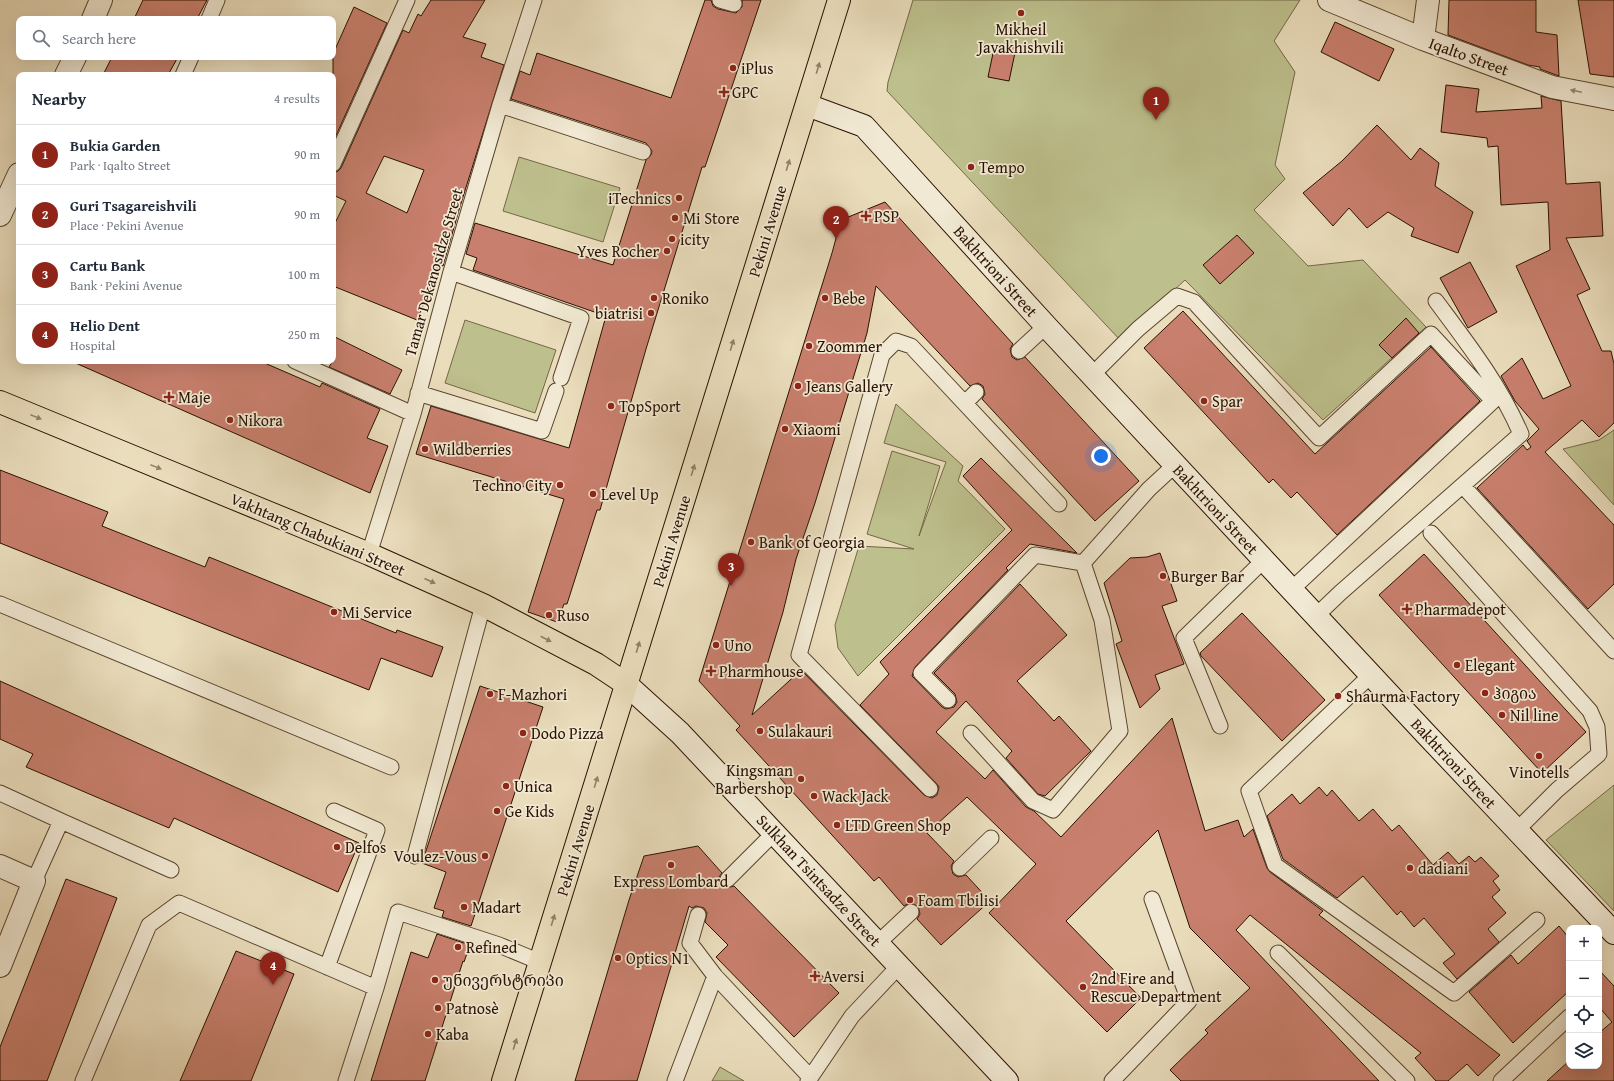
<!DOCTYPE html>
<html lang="en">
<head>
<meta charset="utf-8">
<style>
  body { margin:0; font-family:"Gentium Book Plus","Noto Serif Georgian",serif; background:#f2f2f3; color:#1f2937 }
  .controls { position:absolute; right:12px; bottom:12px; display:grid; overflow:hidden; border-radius:8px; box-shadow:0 4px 16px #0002 }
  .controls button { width:36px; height:36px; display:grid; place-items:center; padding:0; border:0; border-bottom:1px solid #e0e1e3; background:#fff; color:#1f2937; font:20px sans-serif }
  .you { position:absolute; left:1101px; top:456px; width:14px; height:14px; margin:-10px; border:3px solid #fff; border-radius:50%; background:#1a73e8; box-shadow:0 0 0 6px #1a73e833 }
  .badge { display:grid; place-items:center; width:26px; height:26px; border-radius:50%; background:#8f2418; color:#fff; font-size:13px; font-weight:700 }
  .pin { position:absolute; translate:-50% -33px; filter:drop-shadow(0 1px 2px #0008) }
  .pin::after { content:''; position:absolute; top:21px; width:14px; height:12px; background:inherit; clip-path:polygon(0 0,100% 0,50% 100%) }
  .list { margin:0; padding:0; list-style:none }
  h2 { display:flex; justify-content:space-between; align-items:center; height:52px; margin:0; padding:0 16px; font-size:17px }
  h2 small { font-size:13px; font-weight:400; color:#747a83 }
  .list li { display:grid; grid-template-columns:26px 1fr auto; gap:12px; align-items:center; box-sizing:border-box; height:60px; padding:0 16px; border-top:1px solid #e0e1e3 }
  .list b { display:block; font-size:15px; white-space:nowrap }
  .list p { margin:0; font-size:13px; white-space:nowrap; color:#747a83 }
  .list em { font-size:13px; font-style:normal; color:#747a83 }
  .icon { flex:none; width:22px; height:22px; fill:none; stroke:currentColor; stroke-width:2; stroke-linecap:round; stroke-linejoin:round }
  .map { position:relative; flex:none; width:1614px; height:1081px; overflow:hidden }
  .search { position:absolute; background:#fff; box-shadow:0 4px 16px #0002; left:16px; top:16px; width:320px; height:44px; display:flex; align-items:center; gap:10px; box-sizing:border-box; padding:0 14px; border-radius:8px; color:#747a83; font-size:15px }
  .panel { position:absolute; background:#fff; box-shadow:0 4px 16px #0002; left:16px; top:72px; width:320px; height:292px; border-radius:8px }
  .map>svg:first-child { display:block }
  .green { fill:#bdbf8c; stroke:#746846 }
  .building { fill:#c87f6d; stroke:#2a1100; fill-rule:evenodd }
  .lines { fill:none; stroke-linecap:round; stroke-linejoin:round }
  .lane-casing { stroke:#5a442f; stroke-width:17 }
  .street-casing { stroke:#5a442f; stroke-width:24 }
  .secondary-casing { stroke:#2a1100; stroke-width:24 }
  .primary-casing { stroke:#2a1100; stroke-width:24 }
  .lane { stroke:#f1e9d3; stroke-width:15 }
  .street { stroke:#f1e9d3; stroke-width:22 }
  .secondary { stroke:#f1e9d3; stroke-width:22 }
  .primary { stroke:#eaddbc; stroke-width:22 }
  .oneway { fill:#948167 }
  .oneway2 { fill:#978874 }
  .poi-dot { fill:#8f2418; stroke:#f1e9d3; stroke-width:1.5 }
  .labels { text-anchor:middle; stroke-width:3.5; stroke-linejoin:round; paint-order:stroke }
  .poi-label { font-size:16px; fill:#2a1100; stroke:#f1e9d3; text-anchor:start }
  .street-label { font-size:16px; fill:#2a1100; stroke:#f1e9d3 }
</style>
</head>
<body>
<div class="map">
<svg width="1614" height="1081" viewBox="0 0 1614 1081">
  <rect width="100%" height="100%" fill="#eaddbc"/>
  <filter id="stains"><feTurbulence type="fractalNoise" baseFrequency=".005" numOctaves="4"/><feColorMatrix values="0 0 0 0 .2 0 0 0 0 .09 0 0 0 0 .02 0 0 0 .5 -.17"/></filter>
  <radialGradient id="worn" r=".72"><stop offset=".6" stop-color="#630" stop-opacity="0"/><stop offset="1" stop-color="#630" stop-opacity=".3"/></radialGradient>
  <path class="green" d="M913 0H1300L1274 41 1295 72 1275 165 1285 179 1254 210 1308 266 1363 260 1426 327 1323 420 1185 280 1120 340 887 91 888 82Z
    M519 157 620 188 603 242 503 211Z
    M465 320 556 350 535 413 445 383Z
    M896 404 963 466 958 481 1005 529 858 676 838 648 835 625 859 546 914 549 867 534 892 451 940 466 919 536 946 462 884 443Z
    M1614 430V505L1563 449 1599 440Z
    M1614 785V911L1546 840Z
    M720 1067 744 1081H712Z"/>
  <path class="building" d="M143 0H207L197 19H134Z
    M431 0H485L463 37 486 44 481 57 504 65 459 210 443 266 440 265 417 320 333 286V227L346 201 333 195V173L338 171 341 168 403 30 409 33 418 14 421 16ZM384 156 424 170 407 213 366 193Z
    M705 0H711L713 6 718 9 736 13 742 7V0H761L705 167H702L646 349 600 510H597L567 604H564L557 622 528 612 564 499 416 454 431 406 569 448 606 316 473 270 477 258 466 254 475 223 613 265 646 160 651 155 652 151 646 143 511 99 520 71 530 75 537 53 671 98Z
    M1449 0H1536V32L1557 35 1559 76 1540 69V67L1528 65 1448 35Z
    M1578 0H1614V77L1590 74Z
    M354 7 387 23 333 142V54Z
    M1335 22 1394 49 1379 81 1321 52Z
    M995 44 1016 48 1009 81 988 77Z
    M112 57H178L168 75H103Z
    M1446 85 1479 89 1476 112 1542 108 1541 96 1561 101 1566 184 1600 182 1603 236 1566 238 1590 289 1577 295 1602 351H1611L1614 364V423L1599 437 1582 420 1545 452 1614 525V584L1588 609 1477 488 1523 445 1527 450 1531 447 1527 441 1539 429 1515 401 1501 376 1522 358 1543 399 1571 386 1516 266 1550 250 1548 202 1501 205 1498 146 1488 147 1487 138 1441 132Z
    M1377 125 1411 160 1420 148 1439 163 1435 186 1473 212 1458 253 1411 236 1414 228 1388 212 1367 228 1349 208 1333 226 1303 193 1342 161Z
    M885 202 1013 344 1010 349 1012 357 1017 360 1025 357 1139 481 1095 521 982 399 985 394 983 386 978 383 970 386 876 286 867 333 815 503 796 559 783 612 752 715 801 670 924 795 932 798 937 795 939 787 936 783 860 705 889 674 880 662 1012 530 963 476 981 458 1077 553 1030 544 1006 568 1008 570 915 667 912 676 942 707 946 709 954 707 957 702 955 694 934 673 1020 584 1067 635 1017 681 1054 721 1059 716 1091 751 1045 796 1038 794 1006 758 1012 751 966 701 936 732 985 779 993 770 1026 807 1034 811 1061 837 1172 718 1205 831 1238 820 1244 837 1253 829 1267 868 1270 872 1323 911 1319 915 1500 1055 1478 1076 1467 1064 1448 1081H1436L1415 1058 1421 1053 1250 915 1236 930 1379 1081H1181L1170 1070 1208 1033 1205 1030 1250 988 1190 928 1158 830 1066 921 1141 998 1107 1032 989 913 1036 864 967 797 927 833 954 861 951 866 953 874 958 877 966 875 990 901 941 945 917 919 920 914 918 906 909 903 904 906 879 877 874 881 736 730 740 726 699 681 832 253 841 220Z
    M1237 235 1254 253 1220 284 1203 265Z
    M1470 262 1497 312 1468 328 1440 278Z
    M1183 311 1315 454 1431 347 1480 401 1337 535 1297 492 1291 498 1273 479 1269 483 1144 348Z
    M1406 318 1419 333 1392 358 1379 345Z
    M333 336 402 370 390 394 329 367 333 361Z
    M71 361H260L320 387 322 383 380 409 367 438 388 446 370 493Z
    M0 470 108 512 102 526 205 567 209 557 396 633 397 630 443 647 432 677 381 658 369 690 0 543Z
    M1160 553 1177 601 1162 606 1184 664 1155 675 1160 689 1140 708 1116 644 1122 641 1104 583 1130 558 1147 557Z
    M1424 554 1586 732 1542 773 1379 595Z
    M1242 613 1325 700 1282 741 1201 656 1200 653Z
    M0 681 359 843 338 892 174 818 169 828 26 767 33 754 0 739Z
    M480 686 543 707 471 926 442 917 444 911 434 908 446 872 422 863Z
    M1319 787 1327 796 1332 790 1359 821 1373 809 1392 831 1399 825 1433 865 1448 852 1459 864 1469 856 1475 862 1481 857 1499 876 1493 881 1500 890 1492 897 1506 913 1488 929 1499 942 1457 979 1443 963 1455 954 1424 918 1414 927 1401 911 1397 915 1363 876 1337 898 1283 859 1267 816 1292 794 1300 804Z
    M698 846 722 873 719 877 721 885 726 888 734 886 839 993 794 1037 716 957 728 945 705 922 707 913 704 908 696 906 692 908 689 906 637 1081H575L629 900 644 856Z
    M66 879 117 898 47 1081H0V1047Z
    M1559 926 1569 938V991L1513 1043 1469 992 1511 955 1518 964Z
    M437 934 470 945 464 962 463 961 425 1081H371L411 952 428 958Z
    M236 951 294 974 251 1081H180Z
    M1599 970 1614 986V1081H1547L1569 1061V1066H1599V1033L1612 1022 1599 1007Z"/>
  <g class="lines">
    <g class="lane-casing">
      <path id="lane" d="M720 0 734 4
        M209 19 217 0
        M183 75 191 57
        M500 105 643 152
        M333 164 407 0
        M451 272 581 318 561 378
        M1019 351 1046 326
        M295 361 413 414
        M1092 375 1138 329 1177 296 1194 302 1319 438 1431 334 1493 401 1292 589
        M418 393 542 431 556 391
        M965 403 976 392
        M1463 486 1614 651
        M1431 533 1590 711 1597 727 1599 754 1557 790 1517 830
        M369 554 413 414 451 272 500 105 534 0
        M1083 563 1149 489 1175 465
        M0 604 391 767
        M1317 615 1340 593 1521 434C1500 385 1468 344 1436 301
        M1371 675 1249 791 1275 865 1454 993 1537 920
        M948 700 921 673 1035 555 1083 563
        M1220 726 1184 638 1264 560
        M971 733 1033 801 1053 810 1120 731 1102 620 1083 563
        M930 789 799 655 882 355 896 341 911 346 1059 504
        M0 793 61 821
        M415 856 483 605
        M960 868 991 838
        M728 879 774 833
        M34 881 61 821 171 870
        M698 915 690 943 715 976
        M878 943 911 912
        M1278 953 1407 1081
        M327 967 377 830 334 811
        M83 1081 149 925 179 903 376 988
        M346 1081 376 988 398 912 499 945 540 962
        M675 1081 715 976 810 1077
        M808 1081 852 1016 899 966
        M1112 1081 1189 1001 1152 899
        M1501 1081 1569 1017"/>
    </g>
    <g class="street-casing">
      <path id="street" d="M1329 0 1423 39 1552 87 1614 99
        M93 19 101 0
        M1423 39 1428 0
        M66 75 75 57
        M0 215 19 174
        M0 866 34 881 0 966"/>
    </g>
    <g class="secondary-casing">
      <path id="secondary" d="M807 105 864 126 1046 326 1425 733 1614 933
        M626 684 680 733 1007 1081"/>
    </g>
    <g class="primary-casing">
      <path id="primary" d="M0 402 369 554 483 605 596 664 626 684
        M503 1081 839 0"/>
    </g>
    <use href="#lane" class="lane"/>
    <use href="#street" class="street"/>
    <use href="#secondary" class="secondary"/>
    <use href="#primary" class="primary"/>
  </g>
  <defs><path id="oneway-solid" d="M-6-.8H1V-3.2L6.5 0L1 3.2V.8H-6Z"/></defs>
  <g class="oneway">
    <use href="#oneway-solid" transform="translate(818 68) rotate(-73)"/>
    <use href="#oneway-solid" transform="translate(788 165) rotate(-73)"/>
    <use href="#oneway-solid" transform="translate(732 345) rotate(-73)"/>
    <use href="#oneway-solid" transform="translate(36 417) rotate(22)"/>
    <use href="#oneway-solid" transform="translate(156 467) rotate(22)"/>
    <use href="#oneway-solid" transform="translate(693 470) rotate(-73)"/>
    <use href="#oneway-solid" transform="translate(430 581) rotate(24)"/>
    <use href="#oneway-solid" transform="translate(546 639) rotate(27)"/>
    <use href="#oneway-solid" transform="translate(638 647) rotate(-73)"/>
    <use href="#oneway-solid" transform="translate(596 782) rotate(-73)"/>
    <use href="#oneway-solid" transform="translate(553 920) rotate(-73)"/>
    <use href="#oneway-solid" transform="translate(515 1044) rotate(-73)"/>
  </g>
  <use class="oneway2" href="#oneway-solid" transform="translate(1576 91) rotate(-168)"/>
  <g class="poi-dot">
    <circle cx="1021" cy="13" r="4"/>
    <circle cx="733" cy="68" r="4"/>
    <path d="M722 86h4v4h4v4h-4v4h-4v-4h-4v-4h4z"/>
    <circle cx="971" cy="167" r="4"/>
    <circle cx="679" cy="198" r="4"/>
    <path d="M864 210h4v4h4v4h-4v4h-4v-4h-4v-4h4z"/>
    <circle cx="675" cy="218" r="4"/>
    <circle cx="672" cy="239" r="4"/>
    <circle cx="667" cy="251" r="4"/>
    <circle cx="654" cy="298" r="4"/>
    <circle cx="825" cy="298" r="4"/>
    <circle cx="651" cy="313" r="4"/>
    <circle cx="809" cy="346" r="4"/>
    <circle cx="798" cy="386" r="4"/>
    <path d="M167 391h4v4h4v4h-4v4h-4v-4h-4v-4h4z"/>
    <circle cx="1204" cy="401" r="4"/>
    <circle cx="611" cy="406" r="4"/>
    <circle cx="230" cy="420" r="4"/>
    <circle cx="785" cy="429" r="4"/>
    <circle cx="425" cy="449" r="4"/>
    <circle cx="560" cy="485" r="4"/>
    <circle cx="593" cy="494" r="4"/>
    <circle cx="751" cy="542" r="4"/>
    <circle cx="1163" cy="576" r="4"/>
    <path d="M1405 603h4v4h4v4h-4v4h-4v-4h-4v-4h4z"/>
    <circle cx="334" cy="612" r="4"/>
    <circle cx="549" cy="615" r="4"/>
    <circle cx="716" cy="645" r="4"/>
    <circle cx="1457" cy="665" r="4"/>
    <path d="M709 665h4v4h4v4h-4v4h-4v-4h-4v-4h4z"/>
    <circle cx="1485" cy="693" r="4"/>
    <circle cx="490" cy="694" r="4"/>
    <circle cx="1338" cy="696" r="4"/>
    <circle cx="1502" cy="715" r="4"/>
    <circle cx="760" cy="731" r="4"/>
    <circle cx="523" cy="733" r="4"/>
    <circle cx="1539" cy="756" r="4"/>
    <circle cx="801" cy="779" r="4"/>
    <circle cx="506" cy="786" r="4"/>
    <circle cx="814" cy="796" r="4"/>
    <circle cx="497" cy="811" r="4"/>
    <circle cx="837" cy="825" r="4"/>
    <circle cx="337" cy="847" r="4"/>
    <circle cx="485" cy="856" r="4"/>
    <circle cx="671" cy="865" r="4"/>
    <circle cx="1410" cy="868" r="4"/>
    <circle cx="910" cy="900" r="4"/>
    <circle cx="464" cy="907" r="4"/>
    <circle cx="458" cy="947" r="4"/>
    <circle cx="618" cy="958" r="4"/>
    <path d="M813 970h4v4h4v4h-4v4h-4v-4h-4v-4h4z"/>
    <circle cx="435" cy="980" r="4"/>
    <circle cx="1083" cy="987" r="4"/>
    <circle cx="438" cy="1008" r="4"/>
    <circle cx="428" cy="1034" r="4"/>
  </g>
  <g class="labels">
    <g class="poi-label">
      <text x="1021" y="35" text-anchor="middle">Mikheil<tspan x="1021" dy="18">Javakhishvili</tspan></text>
      <text x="741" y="74">iPlus</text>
      <text x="732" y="98">GPC</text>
      <text x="979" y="173">Tempo</text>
      <text x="671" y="204" text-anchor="end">iTechnics</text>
      <text x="874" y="222">PSP</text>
      <text x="683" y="224">Mi Store</text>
      <text x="680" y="245">icity</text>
      <text x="659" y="257" text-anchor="end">Yves Rocher</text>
      <text x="662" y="304">Roniko</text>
      <text x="833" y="304">Bebe</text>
      <text x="643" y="319" text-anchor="end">biatrisi</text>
      <text x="817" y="352">Zoommer</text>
      <text x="806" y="392">Jeans Gallery</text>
      <text x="178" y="403">Maje</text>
      <text x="1212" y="407">Spar</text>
      <text x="619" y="412">TopSport</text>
      <text x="238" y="426">Nikora</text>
      <text x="793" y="435">Xiaomi</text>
      <text x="433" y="455">Wildberries</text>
      <text x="552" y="491" text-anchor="end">Techno City</text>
      <text x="601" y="500">Level Up</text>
      <text x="759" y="548">Bank of Georgia</text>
      <text x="1171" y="582">Burger Bar</text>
      <text x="1415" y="615">Pharmadepot</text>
      <text x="342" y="618">Mi Service</text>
      <text x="557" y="621">Ruso</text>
      <text x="724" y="651">Uno</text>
      <text x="1465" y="671">Elegant</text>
      <text x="719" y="677">Pharmhouse</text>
      <text x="1493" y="699">ჰიგია</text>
      <text x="498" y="700">F-Mazhori</text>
      <text x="1346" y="702">Shaurma Factory</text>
      <text x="1510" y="721">Nil line</text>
      <text x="768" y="737">Sulakauri</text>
      <text x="531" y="739">Dodo Pizza</text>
      <text x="793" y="776" text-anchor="end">Kingsman<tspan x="793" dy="18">Barbershop</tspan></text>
      <text x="1539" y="778" text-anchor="middle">Vinotells</text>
      <text x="514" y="792">Unica</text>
      <text x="822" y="802">Wack Jack</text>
      <text x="505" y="817">Ge Kids</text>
      <text x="845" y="831">LTD Green Shop</text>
      <text x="345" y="853">Delfos</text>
      <text x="477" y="862" text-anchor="end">Voulez-Vous</text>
      <text x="1418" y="874">dadiani</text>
      <text x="671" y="887" text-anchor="middle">Express Lombard</text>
      <text x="918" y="906">Foam Tbilisi</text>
      <text x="472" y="913">Madart</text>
      <text x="466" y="953">Refined</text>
      <text x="626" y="964">Optics N1</text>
      <text x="823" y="982">Aversi</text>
      <text x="1091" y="984">2nd Fire and<tspan x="1091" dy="18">Rescue Department</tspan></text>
      <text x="443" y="986">უნივერსტრიპი</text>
      <text x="446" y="1014">Patnosè</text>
      <text x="436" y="1040">Kaba</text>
    </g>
    <g class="street-label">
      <text transform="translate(1469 56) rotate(20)" y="6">Iqalto Street</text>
      <text transform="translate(767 231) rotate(-73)" y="6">Pekini Avenue</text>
      <text transform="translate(996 271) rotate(48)" y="6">Bakhtrioni Street</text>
      <text transform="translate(433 272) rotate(-74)" y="6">Tamar Dekanosidze Street</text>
      <text transform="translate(1216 509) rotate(47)" y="6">Bakhtrioni Street</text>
      <text transform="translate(318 534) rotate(23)" y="6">Vakhtang Chabukiani Street</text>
      <text transform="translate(671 541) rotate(-73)" y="6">Pekini Avenue</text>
      <text transform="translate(1454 763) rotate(47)" y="6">Bakhtrioni Street</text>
      <text transform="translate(575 850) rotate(-73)" y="6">Pekini Avenue</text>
      <text transform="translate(819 880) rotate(47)" y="6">Sulkhan Tsintsadze Street</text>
    </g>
  </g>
  <rect width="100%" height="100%" filter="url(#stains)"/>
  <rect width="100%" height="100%" fill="url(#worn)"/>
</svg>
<div class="controls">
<button>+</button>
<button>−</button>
<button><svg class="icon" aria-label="locate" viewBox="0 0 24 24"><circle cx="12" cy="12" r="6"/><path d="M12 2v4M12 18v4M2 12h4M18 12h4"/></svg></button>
<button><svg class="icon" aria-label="layers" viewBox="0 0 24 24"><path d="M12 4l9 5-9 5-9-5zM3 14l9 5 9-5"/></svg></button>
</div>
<div class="you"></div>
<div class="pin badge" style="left:1156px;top:120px">1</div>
<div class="pin badge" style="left:836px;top:239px">2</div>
<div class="pin badge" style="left:731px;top:586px">3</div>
<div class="pin badge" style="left:273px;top:985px">4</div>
<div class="search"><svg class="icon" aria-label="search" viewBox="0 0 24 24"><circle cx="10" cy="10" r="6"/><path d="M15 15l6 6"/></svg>Search here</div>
<section class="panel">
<h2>Nearby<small>4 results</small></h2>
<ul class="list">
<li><span class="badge">1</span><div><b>Bukia Garden</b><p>Park · Iqalto Street</p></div><em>90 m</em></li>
<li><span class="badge">2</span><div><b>Guri Tsagareishvili</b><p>Place · Pekini Avenue</p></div><em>90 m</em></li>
<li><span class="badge">3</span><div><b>Cartu Bank</b><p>Bank · Pekini Avenue</p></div><em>100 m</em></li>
<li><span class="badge">4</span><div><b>Helio Dent</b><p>Hospital</p></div><em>250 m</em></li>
</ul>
</section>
</div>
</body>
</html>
